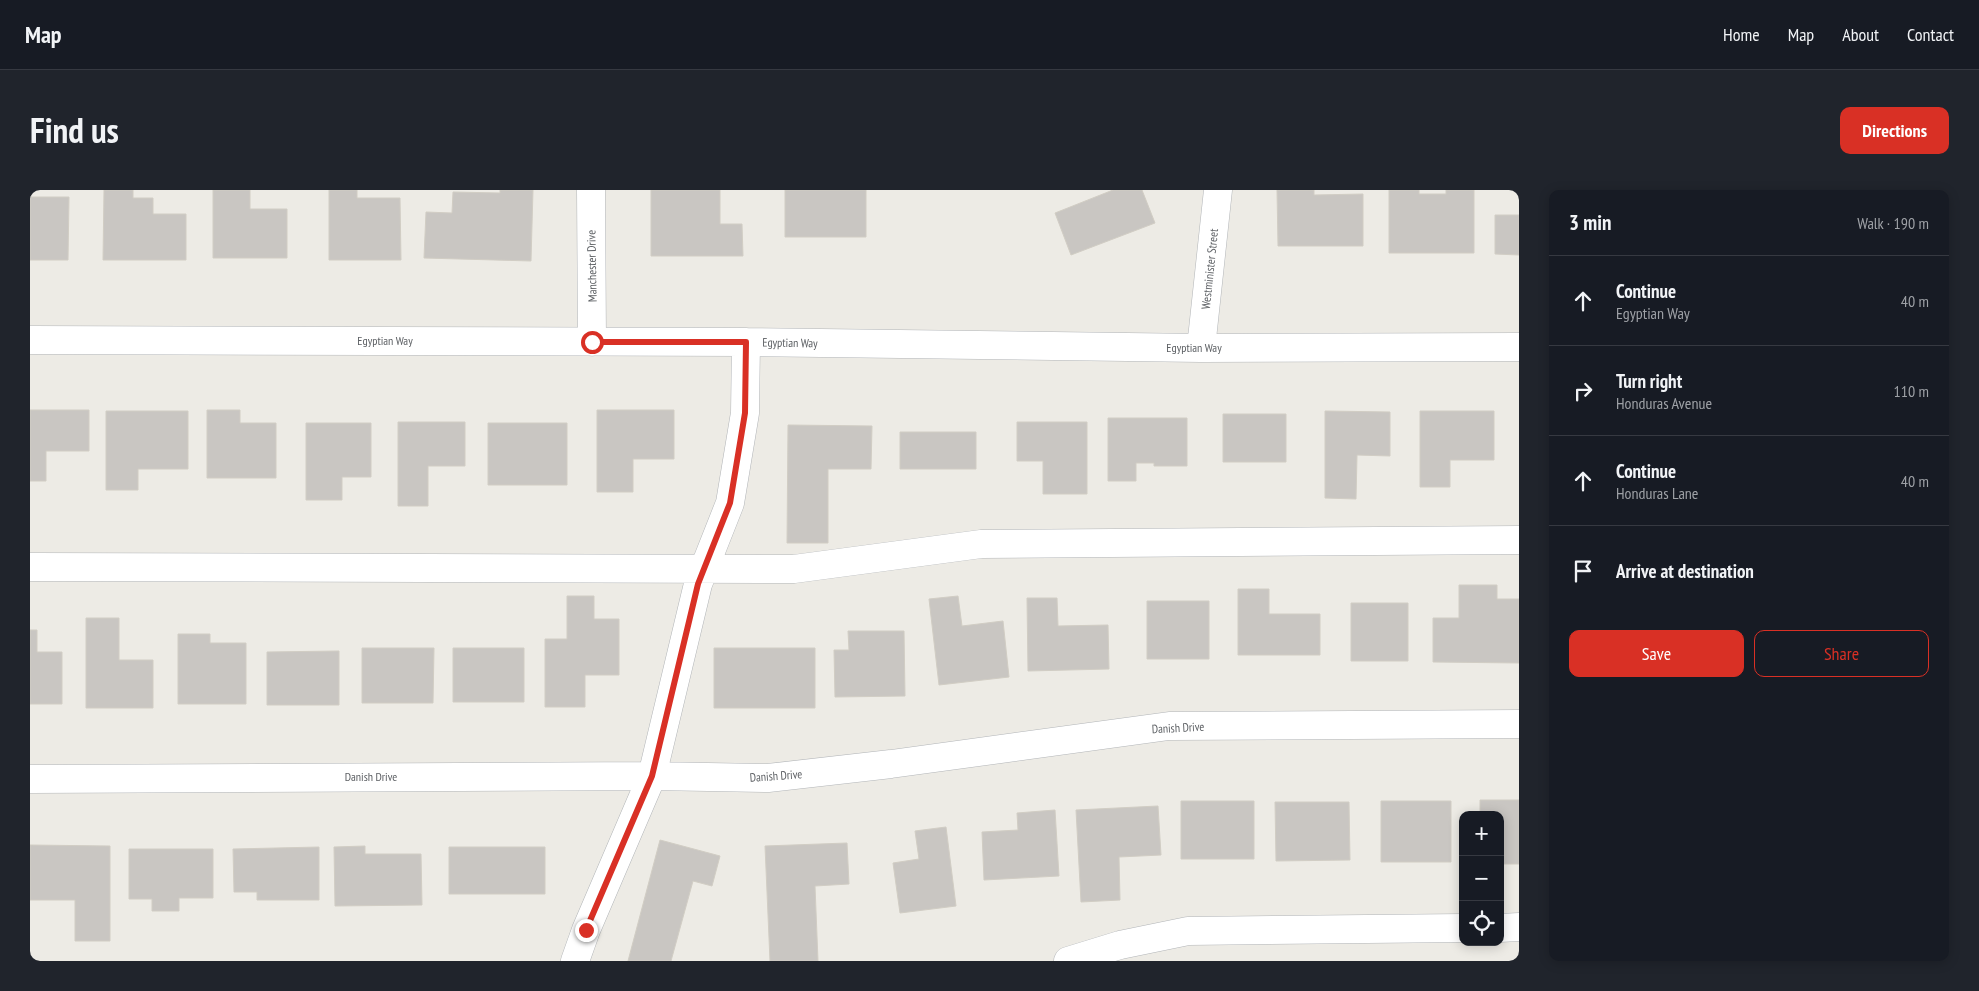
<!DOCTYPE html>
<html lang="en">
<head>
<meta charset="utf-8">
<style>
  body { margin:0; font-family:"PT Sans Narrow",sans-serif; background:#20242c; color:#f1f3f6 }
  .controls { position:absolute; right:15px; bottom:15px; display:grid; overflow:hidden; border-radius:10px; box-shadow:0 2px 12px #0003 }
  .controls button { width:45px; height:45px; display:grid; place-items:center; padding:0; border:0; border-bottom:1px solid #363941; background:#171b24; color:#f1f3f6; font:25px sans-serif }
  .stop { position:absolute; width:15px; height:15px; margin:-11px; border:4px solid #d93025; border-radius:50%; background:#fff }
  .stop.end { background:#d93025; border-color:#fff; box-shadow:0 1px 5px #0008 }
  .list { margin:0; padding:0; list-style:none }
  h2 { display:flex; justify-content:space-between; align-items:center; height:65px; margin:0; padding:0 20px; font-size:21px }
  h2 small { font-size:16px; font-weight:400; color:#9ea1a6 }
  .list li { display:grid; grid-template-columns:32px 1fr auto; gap:15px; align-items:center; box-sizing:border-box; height:90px; padding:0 20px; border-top:1px solid #363941 }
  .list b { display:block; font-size:19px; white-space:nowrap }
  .list p { margin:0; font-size:16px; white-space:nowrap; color:#9ea1a6 }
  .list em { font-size:16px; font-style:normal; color:#9ea1a6 }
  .actions { display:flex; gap:10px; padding:15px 20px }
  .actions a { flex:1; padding:11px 0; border:1px solid #d93025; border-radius:10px; text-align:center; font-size:18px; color:#d93025 }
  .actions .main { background:#d93025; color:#fff }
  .icon { flex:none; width:28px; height:28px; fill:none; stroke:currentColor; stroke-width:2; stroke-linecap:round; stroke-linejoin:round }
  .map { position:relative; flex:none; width:1489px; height:771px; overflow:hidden; border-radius:10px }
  header { display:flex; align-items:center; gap:30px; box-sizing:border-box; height:70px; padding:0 25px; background:#171b24; border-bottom:1px solid #363941 }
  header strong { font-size:24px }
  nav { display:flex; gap:28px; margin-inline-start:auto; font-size:18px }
  .intro { display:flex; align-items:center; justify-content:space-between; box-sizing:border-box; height:120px; padding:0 30px }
  h1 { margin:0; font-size:35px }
  .button { padding:12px 22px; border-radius:10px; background:#d93025; color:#fff; font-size:18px; font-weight:700 }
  main { display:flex; gap:30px; padding:0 30px }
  aside { flex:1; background:#171b24; border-radius:10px; box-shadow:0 2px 12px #0003 }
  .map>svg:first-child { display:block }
  .building { fill:#c9c6c2; stroke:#d1cdc4 }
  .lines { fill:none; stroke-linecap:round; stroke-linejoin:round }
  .minor-casing { stroke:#b2b5b8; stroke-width:29 }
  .minor { stroke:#fff; stroke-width:28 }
  .route { stroke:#d93025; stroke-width:6 }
  .labels { text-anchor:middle; stroke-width:4; stroke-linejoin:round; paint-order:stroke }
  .street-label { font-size:12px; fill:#5d6064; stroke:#fff }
</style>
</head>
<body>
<header>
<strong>Map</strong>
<nav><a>Home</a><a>Map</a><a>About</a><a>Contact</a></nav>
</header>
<div class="intro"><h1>Find us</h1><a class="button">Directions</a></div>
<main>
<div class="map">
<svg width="1489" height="771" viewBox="0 0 1489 771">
  <rect width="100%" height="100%" fill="#edebe5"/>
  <path class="building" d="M0 0H1V7H39L38 70H0Z
    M74 0H103V8H123V24H156V70H73Z
    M183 0H220V19H257V68H183Z
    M299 0H327V8H370L371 70H299Z
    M470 0H503L501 71 394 68 396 22 422 23 423 2 470 3Z
    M621 0H690V34H712L713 66H621Z
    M755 0H836V47H755Z
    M1083 0H1112L1125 33 1041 65 1025 23Z
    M1247 0H1284V5L1333 4V56H1248Z
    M1359 0H1389V4H1416V0H1444V63H1359Z
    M1465 25H1489V65L1465 64Z
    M0 220H59V261H16V291H0Z
    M177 220H210V233H246V288H177Z
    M567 220H644V269H603V302H567Z
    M76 221H158V279H108V300H76Z
    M1295 221 1360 222V266L1327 265 1326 309 1295 308Z
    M1390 221H1464V270H1420V297H1390Z
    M1193 224H1256V272H1193Z
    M1078 228H1157V276H1124V273H1106V291H1078Z
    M368 232H435V276H398V316H368Z
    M987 232H1057V304H1013V271H987Z
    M276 233H341V287H312V310H276Z
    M458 233H537V295H458Z
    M758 235 842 236 841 279H798V353H757Z
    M870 242H946V279H870Z
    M1429 395H1467V409H1489V473L1403 472V428H1429Z
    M1208 399H1239V424H1290V465H1208Z
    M537 406H564V429H589V485H555V517H515V449H537Z
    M928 406 932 436 973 431 979 487 909 495 899 409Z
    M997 408H1027L1028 436 1078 435 1079 479 998 481Z
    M1117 411H1179V469H1117Z
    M1321 413H1378V471H1321Z
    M56 428H89V470H123V518H56Z
    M0 440H7V462H32V514H0Z
    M818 441H874L875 506 805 507 804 460H819Z
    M148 444H180V453H216V514H148Z
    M332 458H404L403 513H332Z
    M423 458H494V512H423Z
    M684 458H785V518H684Z
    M309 461V515H237V462Z
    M1450 610H1489V674H1470V625H1450Z
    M1151 611H1224V669H1151Z
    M1351 611H1421V672H1351Z
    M1245 612H1319L1320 670 1246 671Z
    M1128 616 1131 665 1089 667 1090 710 1051 712 1046 620Z
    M1025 620 1029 686 954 690 952 642 988 640 987 623Z
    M916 637 926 716 870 723 863 673 889 669 885 641Z
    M630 650 690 666 682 696 663 691 641 771H598Z
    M817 653 819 694 785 696 788 771H740L735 656Z
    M0 655 80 656V751H45V710H0Z
    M335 656V664H391L392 715 305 716 304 657Z
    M289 657V710H227V702H204L203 659Z
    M419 657H515V704H419Z
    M99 659H183V708H149V721H122V709H99Z"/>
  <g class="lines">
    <g class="minor-casing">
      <path id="minor" d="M561 0 562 152
        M0 150 716 152 1171 158 1489 157
        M1171 158 1188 0
        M0 377 764 379 951 354 1489 350
        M0 589 622 586 738 588 861 574 1139 536 1489 534
        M1470 738 1489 737
        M545 771 556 740 622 586 668 394 700 313 715 223 716 152
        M1038 771 1090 755 1158 741 1433 738"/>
    </g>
    <use href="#minor" class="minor"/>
  </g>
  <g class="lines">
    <path class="route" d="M556 740 622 586 668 394 700 313 715 223 716 152H562"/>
  </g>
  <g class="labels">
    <g class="street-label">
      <text transform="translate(562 76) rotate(-91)" y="4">Manchester Drive</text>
      <text transform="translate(1180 79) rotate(-84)" y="4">Westminister Street</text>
      <text x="355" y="155">Egyptian Way</text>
      <text transform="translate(760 153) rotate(1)" y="4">Egyptian Way</text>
      <text x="1164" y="162">Egyptian Way</text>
      <text transform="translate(1148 538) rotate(-3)" y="4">Danish Drive</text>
      <text transform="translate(746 586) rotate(-4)" y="4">Danish Drive</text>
      <text x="341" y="591">Danish Drive</text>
    </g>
  </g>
</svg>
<div class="controls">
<button>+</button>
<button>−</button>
<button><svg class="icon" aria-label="locate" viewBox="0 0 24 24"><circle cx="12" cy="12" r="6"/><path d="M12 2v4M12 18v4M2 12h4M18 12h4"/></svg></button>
</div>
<div class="stop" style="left:562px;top:152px"></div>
<div class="stop end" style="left:556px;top:740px"></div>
</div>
<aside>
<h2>3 min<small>Walk · 190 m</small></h2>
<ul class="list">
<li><svg class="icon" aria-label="ahead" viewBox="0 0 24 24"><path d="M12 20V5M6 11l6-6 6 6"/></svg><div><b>Continue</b><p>Egyptian Way</p></div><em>40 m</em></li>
<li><svg class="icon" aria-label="right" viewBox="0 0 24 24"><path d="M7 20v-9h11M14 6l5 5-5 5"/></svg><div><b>Turn right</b><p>Honduras Avenue</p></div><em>110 m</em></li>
<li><svg class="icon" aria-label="ahead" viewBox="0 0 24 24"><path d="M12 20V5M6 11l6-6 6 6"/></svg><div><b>Continue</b><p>Honduras Lane</p></div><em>40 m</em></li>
<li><svg class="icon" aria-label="arrive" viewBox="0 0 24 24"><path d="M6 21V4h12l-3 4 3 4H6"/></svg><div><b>Arrive at destination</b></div></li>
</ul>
<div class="actions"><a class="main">Save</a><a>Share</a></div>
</aside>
</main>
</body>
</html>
